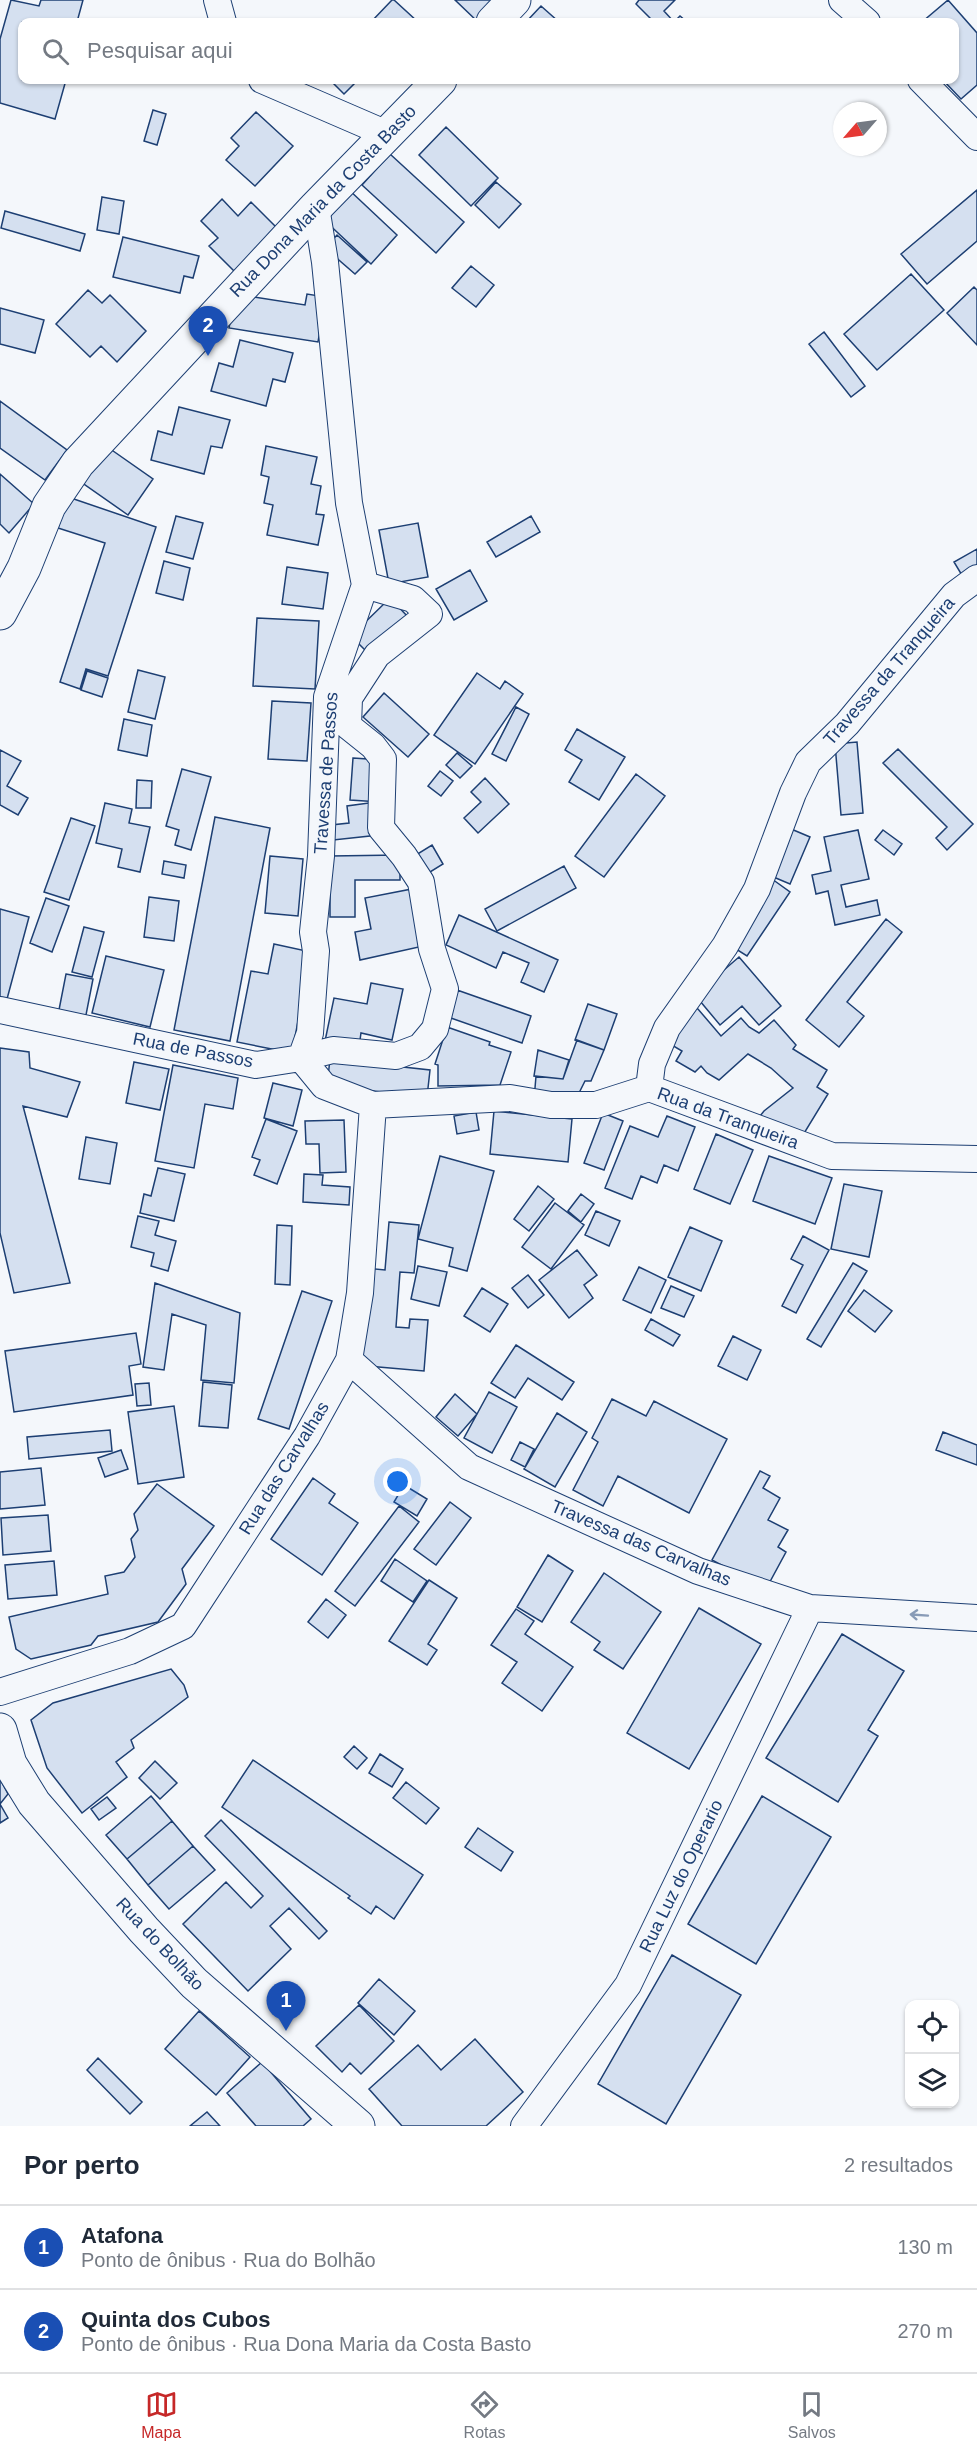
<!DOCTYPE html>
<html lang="pt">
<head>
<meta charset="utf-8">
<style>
  body { margin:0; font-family:Helvetica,sans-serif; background:#f6f6f7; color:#1f2937 }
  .controls { position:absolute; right:18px; bottom:18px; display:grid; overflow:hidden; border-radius:12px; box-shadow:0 2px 4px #0004 }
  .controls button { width:54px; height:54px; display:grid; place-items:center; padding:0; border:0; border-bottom:2px solid #e0e1e3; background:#fff; color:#1f2937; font:30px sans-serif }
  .compass { position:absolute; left:833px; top:102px; width:54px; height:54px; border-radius:50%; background:#fff; box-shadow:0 2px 4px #0004; rotate:242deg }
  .you { position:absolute; left:398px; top:1482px; width:21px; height:21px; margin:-15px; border:4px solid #fff; border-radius:50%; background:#1a73e8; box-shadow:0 0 0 9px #1a73e833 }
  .badge { display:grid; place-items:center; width:39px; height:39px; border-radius:50%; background:#c62828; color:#fff; font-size:20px; font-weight:700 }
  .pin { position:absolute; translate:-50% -50px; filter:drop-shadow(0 2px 3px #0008) }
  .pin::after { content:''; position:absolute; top:32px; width:21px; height:18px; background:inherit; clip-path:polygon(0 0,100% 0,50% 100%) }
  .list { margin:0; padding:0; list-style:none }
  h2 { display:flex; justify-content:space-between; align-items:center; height:78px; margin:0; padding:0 24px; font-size:26px }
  h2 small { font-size:20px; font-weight:400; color:#747a83 }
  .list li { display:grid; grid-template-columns:39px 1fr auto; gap:18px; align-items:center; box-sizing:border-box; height:84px; padding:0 24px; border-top:2px solid #e0e1e3 }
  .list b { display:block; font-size:22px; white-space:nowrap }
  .list p { margin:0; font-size:20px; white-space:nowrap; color:#747a83 }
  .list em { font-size:20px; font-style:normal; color:#747a83 }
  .icon { flex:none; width:33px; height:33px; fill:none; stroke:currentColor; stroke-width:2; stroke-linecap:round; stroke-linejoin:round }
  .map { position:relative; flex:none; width:977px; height:2126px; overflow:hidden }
  .search { position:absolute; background:#fff; box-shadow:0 2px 4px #0004; left:18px; right:18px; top:18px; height:66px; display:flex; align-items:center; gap:15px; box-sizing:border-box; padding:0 21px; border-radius:12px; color:#747a83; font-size:22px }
  .sheet { height:246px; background:#fff }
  nav { display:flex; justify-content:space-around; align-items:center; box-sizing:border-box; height:84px; border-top:2px solid #e0e1e3; background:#fff; font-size:16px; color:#747a83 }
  nav a { display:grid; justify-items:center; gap:3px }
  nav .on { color:#c62828 }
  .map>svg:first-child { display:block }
  .building { fill:#d5e0f0; stroke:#1d3f73; stroke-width:1.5 }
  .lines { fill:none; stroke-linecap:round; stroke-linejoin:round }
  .street-casing { stroke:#1d3f73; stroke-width:28 }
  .secondary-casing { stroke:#1d3f73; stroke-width:35 }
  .street { stroke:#f4f7fb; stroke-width:26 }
  .secondary { stroke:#f4f7fb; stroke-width:33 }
  .oneway { stroke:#889bb7 }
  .labels { text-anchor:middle; stroke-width:4.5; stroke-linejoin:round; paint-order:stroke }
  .street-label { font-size:18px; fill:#1d3f73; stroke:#f4f7fb }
</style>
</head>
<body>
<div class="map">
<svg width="977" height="2126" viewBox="0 0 977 2126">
  <rect width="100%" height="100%" fill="#f4f7fb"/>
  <path class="building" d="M11 0 39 6 41 0H83L77 22H22V80H66L55 119 0 103V39Z
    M392 0H394L418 22H371Z
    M455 0H503L478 22Z
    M639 0H675L664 11 674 22 680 16 687 22H654L636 4Z
    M948 0 977 33V85L961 99 943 80H954V22H922Z
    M541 6 559 22H526Z
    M330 80H358L344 94Z
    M153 110 166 114 157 145 144 141Z
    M256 112 293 146 255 186 226 160 239 146 231 138Z
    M446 127 498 178 471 206 419 155Z
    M390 154 464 222 436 253 362 185Z
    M496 182 521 204 499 228 475 205Z
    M347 188 397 235 371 264 321 217Z
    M977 190V241L927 284 901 254Z
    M102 197 124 201 119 234 97 230Z
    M222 199 238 216 251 202 278 229 235 272 209 246 218 238 201 221Z
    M5 211 85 234 80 251 1 228Z
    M337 235 367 262 355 274 325 248Z
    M123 237 199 256 193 278 184 276 180 293 113 277Z
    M471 266 494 285 476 307 452 288Z
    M911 274 944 310 877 370 844 334Z
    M974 287 977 290V345L947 313Z
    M88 290 102 303 110 295 146 331 117 362 101 346 90 357 56 324Z
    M235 294 305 305 307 294 326 297 318 342 229 328Z
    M0 308 44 320 35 353 0 344Z
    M824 332 865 386 851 397 809 344Z
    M240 340 293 353 285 382 273 379 266 406 211 391 219 363 233 367Z
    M0 401 67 450 45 480 0 448Z
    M179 407 230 420 222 448 211 446 204 474 151 460 158 431 172 435Z
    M106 446 153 479 128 515 81 482Z
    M266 446 317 457 311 484 321 486 316 514 324 515 318 545 267 535 273 505 264 503 269 477 261 475Z
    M0 474 34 504 9 533 0 524Z
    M68 497 156 527 108 676 86 669 80 689 60 682 105 543 58 528Z
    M176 516 203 523 193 559 166 552Z
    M531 516 540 532 496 557 487 542Z
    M418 523 428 577 389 584 379 530Z
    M977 549V569L963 577 954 562Z
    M164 561 190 568 183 600 156 593Z
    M287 567 328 573 323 609 282 604Z
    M470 570 487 601 454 620 436 589Z
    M390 598 409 618 371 656 351 636Z
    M257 618 319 621 315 689 253 686Z
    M138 670 165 677 155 719 128 712Z
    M87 671 108 678 102 697 81 690Z
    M477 673 500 689 505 681 523 694 475 764 434 735Z
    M384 693 429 734 408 757 363 717Z
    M272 701 311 703 307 761 268 759Z
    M516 707 529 714 506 761 492 754Z
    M124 719 152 725 147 756 118 750Z
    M577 729 625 757 599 800 569 782 582 760 565 750Z
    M857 742 863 813 841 815 835 744Z
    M898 749 973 824 947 850 936 838 947 827 883 763Z
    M0 750 21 761 7 786 28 798 18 815 0 805Z
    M457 753 472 766 460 778 446 765Z
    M353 758 382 760 380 802 350 800Z
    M182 769 211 777 191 850 175 845 179 830 166 826Z
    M440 771 453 781 441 796 428 786Z
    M636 774 665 796 604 877 575 856Z
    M485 778 509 804 478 833 464 818 481 802 471 792Z
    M137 780 152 781 151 808H136Z
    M376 802 379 835 324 841 322 826 349 823 347 806Z
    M105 803 132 809 129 823 150 827 140 872 118 867 122 849 96 843Z
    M215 817 270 828 230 1041 174 1030Z
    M71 818 95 826 69 900 44 892Z
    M784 826 810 837 790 884 764 873Z
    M858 830 869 879 841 885 846 907 877 900 880 915 835 925 828 891 816 894 812 875 831 871 824 837Z
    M883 830 902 844 894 855 875 840Z
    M432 845 443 864 422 877 411 858Z
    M400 855V880H355V917H330V856Z
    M270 856 303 859 298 916 265 913Z
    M164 861 186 865 184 878 162 874Z
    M564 866 576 888 497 931 485 909Z
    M772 879 790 892 747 956 728 944Z
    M417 888 428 945 360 960 355 932 371 929 365 898Z
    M149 897 179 901 174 941 144 937Z
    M46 898 69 906 52 952 30 943Z
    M0 909 29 917 7 999 0 997Z
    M459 915 558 960 544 992 521 982 529 963 503 952 496 968 446 945Z
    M886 919 902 932 847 1002 864 1016 839 1047 806 1020Z
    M84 927 104 932 92 977 72 972Z
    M274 944 311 952 292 1053 237 1042 251 971 268 974Z
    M106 956 164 970 150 1027 92 1013Z
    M739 957 781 1006 759 1025 742 1006 720 1025 695 995Z
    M66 974 93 979 85 1020 58 1015Z
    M371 983 403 989 392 1040 361 1033 359 1047 325 1041 334 998 367 1004Z
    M457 990 531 1016 522 1043 448 1017Z
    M588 1004 617 1014 604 1050 575 1040Z
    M691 1005 698 1009 721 1036 741 1018 749 1027 759 1033 774 1020 796 1045 793 1049 827 1070 817 1087 828 1094 800 1140 760 1116 764 1111 793 1088 771 1068 748 1054 719 1080 707 1073 701 1066 695 1072 676 1061 682 1051 665 1041Z
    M447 1027 490 1042 489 1045 511 1052 500 1085 438 1086V1065L435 1064Z
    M577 1040 604 1050 591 1081H585L574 1103 534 1100 536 1076 563 1079Z
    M0 1048 29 1052 30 1068 80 1082 67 1117 23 1106 70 1283 14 1293 0 1233Z
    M538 1050 569 1060 563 1079 534 1076Z
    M330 1059 430 1070 427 1097 327 1086Z
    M134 1062 169 1069 160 1110 126 1103Z
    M173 1065 238 1078 233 1109 205 1104 194 1168 155 1161Z
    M273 1083 302 1090 293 1126 264 1118Z
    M494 1111 572 1119 568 1162 490 1154Z
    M476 1112 479 1130 457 1134 454 1116Z
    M603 1113 623 1121 604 1170 584 1163Z
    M667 1116 695 1127 678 1171 664 1165 657 1183 641 1176 632 1199 605 1188 630 1126 658 1137Z
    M266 1119 297 1131 277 1184 254 1175 260 1160 252 1157Z
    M344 1120 346 1172 320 1173 319 1144H306L305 1121Z
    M716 1134 753 1150 730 1204 694 1189Z
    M86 1137 117 1143 110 1184 79 1179Z
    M440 1156 494 1171 467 1271 449 1266 453 1248 418 1239Z
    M769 1156 832 1178 815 1224 753 1201Z
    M158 1168 185 1174 174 1221 140 1213 144 1194 151 1196Z
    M304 1174 323 1175 322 1185 350 1187 349 1205 303 1202Z
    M844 1184 882 1191 869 1257 831 1249Z
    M538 1186 554 1199 529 1231 514 1219Z
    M581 1194 594 1204 581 1222 568 1211Z
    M555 1203 584 1225 551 1269 522 1247Z
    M596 1211 620 1221 609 1246 585 1235Z
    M138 1216 159 1221 155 1235 176 1241 168 1271 151 1266 154 1253 131 1247Z
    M389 1222 419 1225 414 1273 400 1272 396 1327 409 1328 410 1319 428 1320 424 1371 356 1365 365 1268 385 1270Z
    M277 1225 292 1226 290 1285 275 1284Z
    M690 1227 722 1241 701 1291 668 1277Z
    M803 1236 829 1250 796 1313 782 1306 803 1265 791 1259Z
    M577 1250 597 1275 584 1285 593 1298 569 1318 539 1280Z
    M853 1263 867 1271 821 1347 807 1339Z
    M418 1266 447 1272 439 1306 411 1299Z
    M639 1267 666 1280 651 1313 623 1300Z
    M528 1275 544 1295 528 1308 512 1288Z
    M155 1283 240 1313 234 1383 201 1380 206 1325 172 1314 164 1370 143 1367Z
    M671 1286 694 1296 684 1317 661 1308Z
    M482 1288 508 1304 490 1332 464 1316Z
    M864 1290 892 1311 875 1332 848 1311Z
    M302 1291 332 1301 289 1429 258 1419Z
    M651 1319 680 1335 673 1346 645 1330Z
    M136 1333 141 1364 129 1366 133 1395 14 1412 5 1351Z
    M733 1336 761 1350 747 1380 718 1366Z
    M516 1345 574 1382 562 1400 528 1378 515 1398 491 1383Z
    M203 1382 232 1385 228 1428 199 1426Z
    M149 1383 151 1405 137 1406 135 1384Z
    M489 1392 517 1407 492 1453 464 1438Z
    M455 1394 477 1414 458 1436 436 1417Z
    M612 1399 646 1416 654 1401 727 1439 689 1513 618 1476 603 1506 573 1490 598 1442 592 1438Z
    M174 1406 184 1477 138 1484 128 1412Z
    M557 1413 587 1432 555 1487 524 1469Z
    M110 1430 112 1451 29 1459 27 1437Z
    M943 1432 977 1445V1465L936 1450Z
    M520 1442 534 1449 525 1467 511 1460Z
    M121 1450 128 1469 105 1477 98 1458Z
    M41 1468 45 1505 0 1509V1472Z
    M760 1471 770 1476 763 1488 780 1498 768 1520 788 1530 778 1547 786 1552 766 1589 712 1560Z
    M313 1478 335 1494 329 1503 358 1523 322 1575 271 1539Z
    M157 1484 214 1526 182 1569 186 1584 158 1622 98 1636 91 1645 31 1659 16 1649 9 1617 108 1594 105 1576 124 1572 135 1557 131 1539 138 1530 134 1514Z
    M404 1485 427 1499 417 1516 394 1502Z
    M450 1502 471 1518 436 1565 414 1549Z
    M399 1506 419 1522 355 1606 335 1591Z
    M48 1515 51 1551 3 1555 1 1518Z
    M548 1555 573 1571 542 1622 517 1607Z
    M395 1559 427 1581 413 1602 381 1581Z
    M54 1561 57 1595 8 1599 5 1565Z
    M604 1573 661 1612 623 1669 594 1650 600 1642 571 1622Z
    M429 1580 457 1598 428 1644 437 1650 427 1665 389 1641Z
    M326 1599 346 1615 328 1638 308 1622Z
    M699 1608 761 1644 689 1769 627 1733Z
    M516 1609 534 1621 525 1634 573 1667 542 1711 502 1683 517 1662 491 1645Z
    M842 1634 904 1671 868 1730 878 1736 838 1802 766 1758Z
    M171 1669 184 1685 188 1697 131 1740 134 1748 116 1762 127 1777 82 1813 47 1768 31 1720 53 1703Z
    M354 1746 367 1758 357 1769 344 1757Z
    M380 1754 403 1769 392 1787 369 1773Z
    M253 1760 423 1875 394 1919 376 1906 371 1914 348 1898 350 1896 222 1807Z
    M155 1761 177 1783 160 1799 139 1778Z
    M0 1779 8 1794 0 1804 8 1818 0 1823Z
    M406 1782 439 1808 426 1824 393 1798Z
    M151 1796 172 1821 127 1859 106 1835Z
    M762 1796 831 1837 756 1964 688 1924Z
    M107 1797 116 1808 99 1820 91 1809Z
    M221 1820 327 1931 319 1939 289 1908 270 1926 291 1949 248 1991 183 1924 226 1882 251 1908 263 1896 205 1836Z
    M172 1821 193 1846 148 1885 127 1859Z
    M478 1828 513 1852 501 1871 465 1847Z
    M193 1846 215 1870 169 1909 148 1885Z
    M672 1955 741 1995 666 2124 598 2084Z
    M379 1979 415 2011 394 2035 358 2003Z
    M359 2005 394 2041 361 2074 350 2063 342 2072 316 2046Z
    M199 2011 250 2057 216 2095 165 2049Z
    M475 2039 523 2092 486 2126H402L369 2089 418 2045 441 2070Z
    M98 2058 142 2102 130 2114 87 2070Z
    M262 2062 311 2119 303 2126H256L227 2093Z
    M207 2112 220 2126H190Z"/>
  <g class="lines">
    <g class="street-casing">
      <path id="street" d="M217 0 223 22
        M842 0 867 22
        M262 80 387 134
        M921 80 977 137
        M0 1010 256 1065 301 1058 333 1050 396 1056 420 1047 435 1029 445 989 432 949 421 882 404 856 381 828 383 759 373 746 348 726 349 698 377 655 429 614 413 599 365 585
        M301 1058 310 1033 316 951 313 932 321 856 327 697 365 585 349 503 325 262 316 207
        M301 1058 324 1086 373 1105 510 1098 551 1105H596L649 1088 832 1156 977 1159
        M649 1088 652 1064 667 1028 725 946 757 889 793 793 808 762 847 724 954 595 977 578
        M349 1360 469 1467 698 1571 810 1608 977 1618
        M0 1692 130 1651 183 1626 307 1436 349 1360 360 1293 373 1105
        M524 2126 628 1985 810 1608"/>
    </g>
    <g class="secondary-casing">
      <path id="secondary" d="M493 22 514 0
        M0 613 24 568 49 506 78 463 316 207 440 80
        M0 1730 10 1764 34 1803 144 1930 194 1983 358 2126"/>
    </g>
    <use href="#street" class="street"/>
    <use href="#secondary" class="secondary"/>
  </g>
  <defs><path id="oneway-shaft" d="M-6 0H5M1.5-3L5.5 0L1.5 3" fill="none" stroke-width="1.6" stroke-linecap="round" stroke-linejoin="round" transform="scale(1.5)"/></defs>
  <use class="oneway" href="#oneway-shaft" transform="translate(919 1615) rotate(-176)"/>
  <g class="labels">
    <g class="street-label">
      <text transform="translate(323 201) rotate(-46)" y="6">Rua Dona Maria da Costa Basto</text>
      <text transform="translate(889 671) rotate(-49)" y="6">Travessa da Tranqueira</text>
      <text transform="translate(326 773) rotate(-86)" y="6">Travessa de Passos</text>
      <text transform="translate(193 1050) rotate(11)" y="6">Rua de Passos</text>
      <text transform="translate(728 1118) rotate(20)" y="6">Rua da Tranqueira</text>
      <text transform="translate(284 1468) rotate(-58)" y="6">Rua das Carvalhas</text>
      <text transform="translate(641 1543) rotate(23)" y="6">Travessa das Carvalhas</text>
      <text transform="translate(681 1876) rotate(-64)" y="6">Rua Luz do Operario</text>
      <text transform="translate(160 1944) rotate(47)" y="6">Rua do Bolhão</text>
    </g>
  </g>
</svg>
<div class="controls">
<button><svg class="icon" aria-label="locate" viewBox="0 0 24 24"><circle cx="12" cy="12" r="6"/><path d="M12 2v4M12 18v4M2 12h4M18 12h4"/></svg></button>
<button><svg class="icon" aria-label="layers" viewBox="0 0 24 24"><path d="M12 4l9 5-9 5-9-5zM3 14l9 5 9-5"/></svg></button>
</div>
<svg class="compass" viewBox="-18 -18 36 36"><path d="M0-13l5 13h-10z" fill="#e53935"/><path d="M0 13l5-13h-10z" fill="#747a83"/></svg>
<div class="you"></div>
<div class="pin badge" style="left:286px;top:2031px;background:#1a4fb4">1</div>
<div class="pin badge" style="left:208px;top:356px;background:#1a4fb4">2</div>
<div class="search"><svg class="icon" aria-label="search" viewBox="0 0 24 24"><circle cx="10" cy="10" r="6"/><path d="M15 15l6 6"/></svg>Pesquisar aqui</div>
</div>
<section class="sheet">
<h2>Por perto<small>2 resultados</small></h2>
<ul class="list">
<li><span class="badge" style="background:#1a4fb4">1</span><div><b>Atafona</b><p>Ponto de ônibus · Rua do Bolhão</p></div><em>130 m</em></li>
<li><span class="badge" style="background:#1a4fb4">2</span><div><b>Quinta dos Cubos</b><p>Ponto de ônibus · Rua Dona Maria da Costa Basto</p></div><em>270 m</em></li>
</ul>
</section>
<nav>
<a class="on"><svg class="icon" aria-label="map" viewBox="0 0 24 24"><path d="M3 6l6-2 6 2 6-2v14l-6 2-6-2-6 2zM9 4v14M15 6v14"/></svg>Mapa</a>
<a><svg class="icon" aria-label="directions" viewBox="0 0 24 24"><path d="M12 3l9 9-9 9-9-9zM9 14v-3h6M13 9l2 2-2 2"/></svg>Rotas</a>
<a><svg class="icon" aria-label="saved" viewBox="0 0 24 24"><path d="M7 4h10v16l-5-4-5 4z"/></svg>Salvos</a>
</nav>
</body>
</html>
